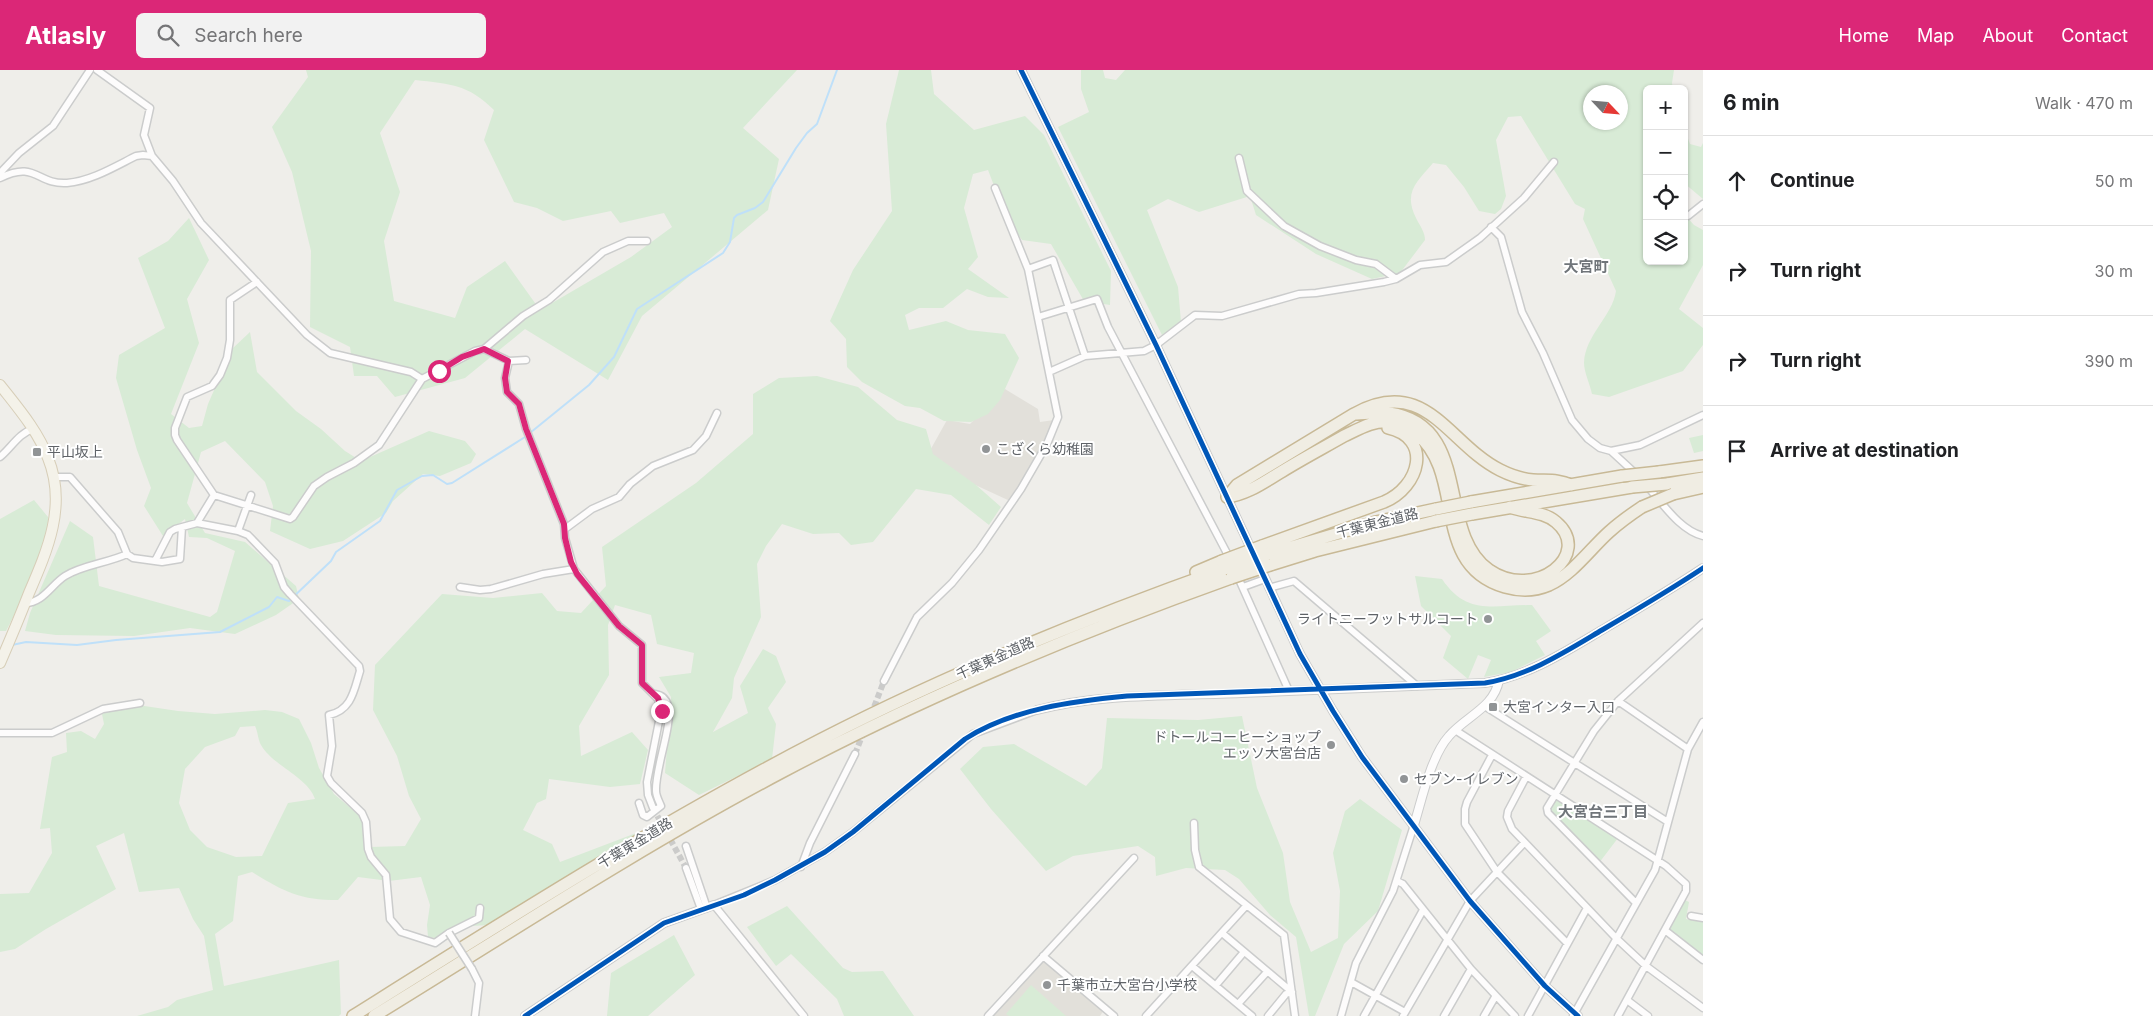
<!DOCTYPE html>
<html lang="en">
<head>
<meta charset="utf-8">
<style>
  body { margin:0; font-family:Inter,"Noto Sans JP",sans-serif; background:#f2f2f2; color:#202124 }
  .controls { position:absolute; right:15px; top:15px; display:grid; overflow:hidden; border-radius:8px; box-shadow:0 1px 4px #0004 }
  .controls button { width:45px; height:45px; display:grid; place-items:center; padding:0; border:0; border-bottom:1px solid #e0e0e0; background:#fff; color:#202124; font:25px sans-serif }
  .compass { position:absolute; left:1583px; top:15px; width:45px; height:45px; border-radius:50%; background:#fff; box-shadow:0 1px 4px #0004; rotate:116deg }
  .stop { position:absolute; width:15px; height:15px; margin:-11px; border:4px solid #db2777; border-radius:50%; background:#fff }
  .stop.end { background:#db2777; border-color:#fff; box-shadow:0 1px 5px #0008 }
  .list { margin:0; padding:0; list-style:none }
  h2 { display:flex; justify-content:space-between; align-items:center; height:65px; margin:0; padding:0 20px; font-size:21px }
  h2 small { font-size:16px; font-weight:400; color:#757577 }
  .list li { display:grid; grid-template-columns:32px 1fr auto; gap:15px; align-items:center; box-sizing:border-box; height:90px; padding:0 20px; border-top:1px solid #e0e0e0 }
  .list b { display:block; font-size:19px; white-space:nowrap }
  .list em { font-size:16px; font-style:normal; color:#757577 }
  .icon { flex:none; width:28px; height:28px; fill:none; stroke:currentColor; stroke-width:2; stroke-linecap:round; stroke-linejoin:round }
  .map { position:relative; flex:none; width:1703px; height:946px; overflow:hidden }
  header { display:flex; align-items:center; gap:30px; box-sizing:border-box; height:70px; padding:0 25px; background:#db2777; color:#fff }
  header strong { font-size:24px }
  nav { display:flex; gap:28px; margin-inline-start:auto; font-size:18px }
  .search { width:350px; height:45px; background:#f2f2f2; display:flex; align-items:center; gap:12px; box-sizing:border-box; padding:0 18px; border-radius:8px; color:#757577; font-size:19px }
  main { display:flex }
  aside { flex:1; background:#fff }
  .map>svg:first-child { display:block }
  .education { fill:#e2e0da }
  .green { fill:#d8ebd6; fill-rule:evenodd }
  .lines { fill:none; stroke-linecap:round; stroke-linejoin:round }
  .stream { stroke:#bfe0f9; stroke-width:2 }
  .minor-tunnel { stroke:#cbcbca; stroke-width:6; stroke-dasharray:6 3; stroke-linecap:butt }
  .minor-casing { stroke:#cbcccc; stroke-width:9 }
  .tertiary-casing { stroke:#cbcccc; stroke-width:10 }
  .primary-casing { stroke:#d7ceb8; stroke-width:12 }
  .motorway-casing { stroke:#c8b996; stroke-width:14 }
  .minor { stroke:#fdfcfc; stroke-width:6 }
  .tertiary { stroke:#fdfcfc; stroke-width:8 }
  .primary { stroke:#f4f2e9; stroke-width:10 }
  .motorway { stroke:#f0ede3; stroke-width:11 }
  .minor-bridge-casing { stroke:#cbcccc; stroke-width:9; stroke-linecap:butt }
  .motorway-bridge-casing { stroke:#c8b996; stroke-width:14; stroke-linecap:butt }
  .minor-bridge { stroke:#fdfcfc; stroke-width:6 }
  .motorway-bridge { stroke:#f0ede3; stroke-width:11 }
  .cycleway-casing { stroke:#fff; stroke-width:8 }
  .cycleway { stroke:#0057b8; stroke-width:5 }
  .route { stroke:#db2777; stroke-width:6 }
  .poi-dot { fill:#919496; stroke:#fff; stroke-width:2 }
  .labels { text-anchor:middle; stroke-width:4; stroke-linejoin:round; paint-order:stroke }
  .poi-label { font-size:14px; fill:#5f6368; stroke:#fff; text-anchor:start }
  .street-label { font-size:14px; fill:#5f6368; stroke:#fff }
  .neighbourhood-label { font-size:15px; font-weight:bold; fill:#70757a; stroke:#fff }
</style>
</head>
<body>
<header>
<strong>Atlasly</strong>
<div class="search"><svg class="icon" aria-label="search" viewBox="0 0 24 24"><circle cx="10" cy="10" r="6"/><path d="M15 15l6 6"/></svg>Search here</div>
<nav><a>Home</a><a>Map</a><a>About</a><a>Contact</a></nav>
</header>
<main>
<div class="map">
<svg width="1703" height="946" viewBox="0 0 1703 946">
  <rect width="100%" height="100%" fill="#efeeea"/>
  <path class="education" d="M1005 319 1038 339 1040 352 1054 350 1045 374 1010 431 958 407 928 384 947 350 970 354Z
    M1044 890 1104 940 1100 946H992Z"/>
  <path class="green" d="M306 0H797L743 58 779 89 768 140 642 246 608 310 525 259 465 308 395 327 377 306H354L350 277 310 257 311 181 292 102 272 57 308 7ZM415 10C450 14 468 14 494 40L484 70 514 132 537 138 563 151 611 141 620 153 664 143 672 157 631 187 540 240 505 191 467 217 455 248 394 231 384 171 400 122 380 63Z
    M899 0H931L934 24 974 60 1025 46 1044 65 1111 201 1110 235 1084 231 1051 174 1022 170 1006 147 988 100 973 104 964 138 978 187 968 199 1009 228 988 227 967 219 943 238H919L905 245 909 260 946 251 968 260 1005 264 1019 288 1000 330 988 344 971 352 944 351 920 338 905 336 862 312 847 297 846 269 830 251 853 200 892 141 886 54Z
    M1081 0H1103L1105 8 1116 10 1125 0H1674L1672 13 1673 19H1647V191H1684V144L1694 155 1703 160V195L1679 239 1703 258V275L1683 301 1609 327 1592 324C1590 314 1584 302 1584 293 1585 265 1612 247 1616 221L1583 149 1585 139 1575 134 1521 46 1508 47 1496 70 1506 126 1501 139 1495 144 1479 141 1464 117 1446 95 1433 93C1417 112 1403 122 1416 148 1420 156 1425 162 1425 170L1400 203 1372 209 1316 184 1256 145 1250 126 1199 142 1168 129 1147 140 1178 217 1181 252 1162 265 1058 57 1089 42 1081 19ZM1590 22H1620V52H1590Z
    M1684 58 1690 74 1701 77 1703 73V129L1684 113Z
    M189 148 209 190 187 229 199 273 171 344 189 358 202 356 208 334 232 279 250 262 257 302 296 341 321 359 345 381 361 391 429 361 465 371 476 384 471 393 440 406 423 404 393 431 386 443 343 471 310 479 270 461 273 436 265 412 225 371 201 382 187 433 205 463 245 472 296 516 299 529 276 545 235 564 190 558 134 566 56 565 25 561 30 543 70 451 93 467 99 516 210 547 217 542 235 481 207 468 189 467 185 449 163 466 144 436 151 418 137 380 116 308 119 285 165 258 138 188 168 171Z
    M817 306 858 317 897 350 926 359 933 384 976 415 1001 437 989 455 951 425 916 419 873 472 851 475 839 463 813 464 782 454 766 476 757 494 761 547 734 608 732 628 713 662 748 643 740 616 763 579 776 586 786 612 768 638 776 654 772 689 699 725 665 703 671 627 659 607 691 603 694 583 657 574 651 545 615 535 608 555 609 605 579 656 581 686 632 662 648 680 640 714 610 717 549 709 546 729 537 733 523 760 552 774 560 792 652 757 489 855 472 856 442 869 428 867 427 855 430 835 421 807 389 811 358 807 338 830C299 830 285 822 252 802L238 806 233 851 215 864 224 916 339 890 341 944 339 946H137L168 937 177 930 213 920 204 866 193 849 179 818 139 822 124 763 96 776 116 819 46 859 15 879 0 882V824L29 823 52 783 50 758 40 759 52 687 67 682 66 663 81 661 95 669 104 654 102 644 131 634 178 641 215 644 265 640 282 642 299 649 311 673 319 698 334 724 359 745 368 763 370 777 405 776 421 749 409 726 397 686 373 640 375 595 442 524 493 528 542 523 557 541 581 543 606 516 602 477 696 413 753 364V324L779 308ZM255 656C258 662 258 670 261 675 273 696 308 707 315 729L288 733 262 786 236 787 207 777 190 760 179 733 185 699 205 677 235 666 240 657Z
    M1703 365V381L1694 383 1689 368Z
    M34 430 48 447 47 475 38 499 6 561H0V449Z
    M1415 506 1442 509C1467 546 1493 535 1532 535L1551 561 1536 571 1545 585 1511 602 1484 607 1491 590 1478 585 1468 609 1443 588 1451 566 1421 536Z
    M1242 646 1257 718 1283 783 1290 832 1311 882 1338 868 1340 821 1333 783 1345 741 1360 729 1402 760 1378 841 1344 874 1315 946H1309L1296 867 1270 845 1239 809 1225 800 1186 798 1156 806 1155 787 1138 776 1073 786 1046 801 991 739 960 699 983 677 1014 674 1086 716 1102 698 1107 648 1198 650Z
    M1556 730 1618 768 1599 793 1548 741 1552 731Z
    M1683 829 1689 832 1686 849 1703 852V888L1670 863 1669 858Z
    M787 836 843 898 852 902 883 901 914 946H844L837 929 791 884 776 896 747 857Z
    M674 865 695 905 648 946H607L611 903Z
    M1031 915 1066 946H1009L1006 944Z"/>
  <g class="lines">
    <path class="stream" d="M12 575 26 572 77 575 116 570 220 562 269 537 277 527 289 531 331 491 336 482 380 451 397 420 422 406 433 405 447 414 452 413 525 367 589 315 614 287 637 239 723 183 730 172 734 148 737 145 755 138 763 132 796 78 807 63 817 54 837 0"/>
    <path class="minor-tunnel" d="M871 645 884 611
      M855 684 864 661
      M653 738 686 798"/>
    <g class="minor-casing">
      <path id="minor" d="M97 0 150 38 144 65 152 86 173 111 201 153 307 265 330 283 411 302 422 309 475 281 484 279 509 291 526 290
        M1239 88 1247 121 1284 156 1320 176 1356 190 1376 194 1396 209
        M0 103 19 83 53 56 90 0
        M0 108C36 90 37 115 67 113 91 111 114 97 136 86L143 85 152 86
        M1688 146 1703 134
        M1491 157 1501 167 1522 242 1543 283 1572 350 1588 369 1600 378 1611 381 1636 404
        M1028 199 1053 190 1085 286
        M1038 247 1097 229 1108 257 1230 489
        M484 279 523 246 549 230 603 182 628 171H647
        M509 291 505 308 507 322 519 334 526 359 564 454 565 468 574 499 619 556 642 575V613L658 629 661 641 647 712 648 725 653 738
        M1049 302 1085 286 1144 281 1156 275 1195 245 1222 246 1299 224 1316 223 1384 212 1396 209 1420 195 1446 192 1480 168 1524 128 1554 92
        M1611 381 1640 375 1703 345
        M0 387C11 378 19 363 33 359
        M54 407H70L118 462 127 484 133 488 162 492 180 489 182 457
        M1646 415C1662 432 1679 460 1703 466
        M214 425 290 449 293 447 314 416 327 407 354 393 379 375 422 309
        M197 453 214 425 177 370 175 365V358L187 327 212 316 220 305 227 288 230 270V230L257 212
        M565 459 592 439 619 427 630 414 653 396 693 380 706 366 717 343
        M238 461 251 425
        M155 491 170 462 175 459 197 453 238 461 248 465 275 493 284 517 290 524 359 596 360 601C354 620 352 640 329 645L332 676 327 706 331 713 362 743 366 752 368 779 371 787 386 805 390 849 401 862 435 873 449 863 479 848 480 838
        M1237 505 1289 621
        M460 517 480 520 491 519 543 504 574 499
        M1243 517 1265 509
        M1269 518 1294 511 1417 616
        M25 533C43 533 51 515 65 506 82 495 108 493 127 484
        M884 611 917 547 952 513 979 480 1021 419 1047 374 1058 347 1028 199 995 118
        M1618 631 1688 679
        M1486 637 1668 752
        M1455 660 1666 796 1686 814V821L1618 946
        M0 663H52L103 639 140 633
        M1492 685 1467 732 1465 739V754L1497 802 1567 873
        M1526 707 1508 741 1507 747 1512 759 1616 868 1646 896 1703 938
        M639 733 643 745 647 747 661 736C659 731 656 726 656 721 655 698 673 655 668 636 666 628 662 625 655 624
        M1194 753 1195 780 1199 797 1284 865 1295 946
        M686 776 707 838
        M801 797 810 773 855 684
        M686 798 701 839
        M1397 811 1403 814 1471 899 1515 946
        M1636 833 1548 743 1547 738 1594 661 1618 631 1703 553
        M1691 846 1703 848
        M1666 861 1703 890
        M1222 863 1292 922 1286 924 1268 946
        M1043 886 1114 946
        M1192 896 1252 946
        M472 899 479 913 475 946
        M1351 912 1405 942
        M1216 915 1244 882
        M1627 930 1648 946
        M1238 934 1267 902
        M804 946 714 835 775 810 825 782 853 762 973 664 1037 640
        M988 946 1134 788
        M1146 946 1246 836
        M1341 946 1356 893 1393 821 1414 755
        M1364 946 1423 840
        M1403 946 1470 831 1524 773
        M1444 946 1471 899
        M1484 946 1495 927
        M1528 946 1587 838
        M1573 946 1655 800 1688 679 1703 652"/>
    </g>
    <g class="tertiary-casing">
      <path id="tertiary" d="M1021 0 1156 275 1253 483
        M1259 495 1300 584 1333 641 1362 687 1470 831 1545 916 1578 946
        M1037 640C1103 623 1173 626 1241 623 1322 620 1404 616 1485 613 1528 606 1565 582 1602 560 1636 540 1670 520 1703 498
        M1414 755C1422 729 1431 686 1449 666 1466 646 1494 638 1499 610
        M525 946 664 853 714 835"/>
    </g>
    <g class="primary-casing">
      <path id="primary" d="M0 315C18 338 38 361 48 388 67 435 48 479 29 523 20 546 10 570 0 593"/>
    </g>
    <g class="motorway-casing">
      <path id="motorway" d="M1354 344C1366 344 1378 342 1389 343 1474 355 1435 462 1489 500 1535 532 1594 484 1556 452 1543 441 1526 443 1510 437
        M1659 402 1703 396
        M1667 414 1703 408
        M1673 424 1703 417
        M1227 427C1248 424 1264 412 1281 402 1302 389 1323 378 1344 366 1359 359 1373 350 1390 352 1400 353 1409 358 1417 364 1467 405 1429 495 1505 517 1519 521 1535 521 1549 515 1573 504 1590 479 1609 462 1619 453 1630 445 1642 437
        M1227 427 1237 415 1354 344C1426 304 1448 374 1500 400 1510 405 1521 409 1533 410 1547 411 1558 409 1571 415
        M1471 432 1622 406
        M1472 444 1632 417
        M1262 476 1384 432C1420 417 1433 368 1388 358
        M1268 484 1376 452 1436 439
        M1270 495 1315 481 1436 451
        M1196 502 1222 491
        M353 946C506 850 659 753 820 670 950 603 1086 548 1224 499
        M374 946C509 863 642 776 782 702 927 625 1077 563 1231 508"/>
    </g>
    <use href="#minor" class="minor"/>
    <use href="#tertiary" class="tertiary"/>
    <use href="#primary" class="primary"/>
    <use href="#motorway" class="motorway"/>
    <g class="minor-bridge-casing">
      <path id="minor-bridge" d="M449 863 472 899"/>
    </g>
    <g class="motorway-bridge-casing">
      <path id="motorway-bridge" d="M1622 406 1659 402
        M1632 417 1667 414
        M1642 437 1673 424
        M1436 439 1471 432
        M1436 451 1472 444
        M1222 491 1262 476
        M1224 499 1268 484
        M1231 508 1270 495"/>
    </g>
    <use href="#minor-bridge" class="minor-bridge"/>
    <use href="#motorway-bridge" class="motorway-bridge"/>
    <g class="cycleway-casing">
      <path id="cycleway" d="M1021 0 1156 275 1300 584 1333 641 1362 687 1470 831 1545 916 1578 946
        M525 946 664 853 744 825 775 810 825 782 853 762 965 669C1012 639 1073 631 1127 626L1485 613C1528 606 1565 582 1602 560 1636 540 1670 520 1703 498"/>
    </g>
    <use href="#cycleway" class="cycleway"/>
  </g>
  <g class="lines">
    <path class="route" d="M439 301 462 287 484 279 508 291 505 308 507 322 519 334 526 359 564 454 565 468 571 492 577 504 619 556 642 575V613L658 628 662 641"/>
  </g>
  <g class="poi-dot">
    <circle cx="986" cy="379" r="5"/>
    <rect x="32" y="377" width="10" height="10" rx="2.5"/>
    <circle cx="1488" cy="549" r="5"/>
    <rect x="1488" y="632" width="10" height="10" rx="2.5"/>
    <circle cx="1331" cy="675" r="5"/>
    <circle cx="1404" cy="709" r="5"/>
    <circle cx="1047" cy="915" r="5"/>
  </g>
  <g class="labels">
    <g class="poi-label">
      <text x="996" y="384">こざくら幼稚園</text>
      <text x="47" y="387">平山坂上</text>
      <text x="1478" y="554" text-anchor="end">ライトニーフットサルコート</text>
      <text x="1503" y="642">大宮インター入口</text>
      <text x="1321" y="672" text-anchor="end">ドトールコーヒーショップ<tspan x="1321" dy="16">エッソ大宮台店</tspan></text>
      <text x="1414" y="714">セブン-イレブン</text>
      <text x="1057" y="920">千葉市立大宮台小学校</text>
    </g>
    <g class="street-label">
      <text transform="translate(1377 453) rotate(-14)" y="5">千葉東金道路</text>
      <text transform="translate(995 588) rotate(-24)" y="5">千葉東金道路</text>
      <text transform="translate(635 773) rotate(-31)" y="5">千葉東金道路</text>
    </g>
    <g class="neighbourhood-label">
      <text x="1586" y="202">大宮町</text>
      <text x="1603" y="747">大宮台三丁目</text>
    </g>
  </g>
</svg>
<div class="controls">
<button>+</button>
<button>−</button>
<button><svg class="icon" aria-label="locate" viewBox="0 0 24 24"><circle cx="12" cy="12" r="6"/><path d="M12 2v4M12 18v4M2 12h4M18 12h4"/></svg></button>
<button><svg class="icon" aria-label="layers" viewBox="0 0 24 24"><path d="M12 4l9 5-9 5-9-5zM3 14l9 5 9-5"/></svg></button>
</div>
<svg class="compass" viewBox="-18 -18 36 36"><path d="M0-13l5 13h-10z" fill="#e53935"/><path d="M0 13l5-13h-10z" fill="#757577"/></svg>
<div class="stop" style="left:439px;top:301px"></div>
<div class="stop end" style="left:662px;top:641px"></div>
</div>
<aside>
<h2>6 min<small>Walk · 470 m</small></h2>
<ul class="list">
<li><svg class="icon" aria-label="ahead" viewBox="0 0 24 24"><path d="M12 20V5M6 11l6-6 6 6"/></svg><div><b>Continue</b></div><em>50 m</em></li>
<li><svg class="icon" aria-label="right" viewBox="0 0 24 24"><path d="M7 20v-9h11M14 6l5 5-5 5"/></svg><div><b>Turn right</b></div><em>30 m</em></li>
<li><svg class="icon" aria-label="right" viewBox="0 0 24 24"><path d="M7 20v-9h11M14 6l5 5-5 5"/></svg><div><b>Turn right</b></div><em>390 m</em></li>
<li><svg class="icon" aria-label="arrive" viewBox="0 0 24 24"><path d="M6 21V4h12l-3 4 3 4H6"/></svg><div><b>Arrive at destination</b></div></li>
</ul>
</aside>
</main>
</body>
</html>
